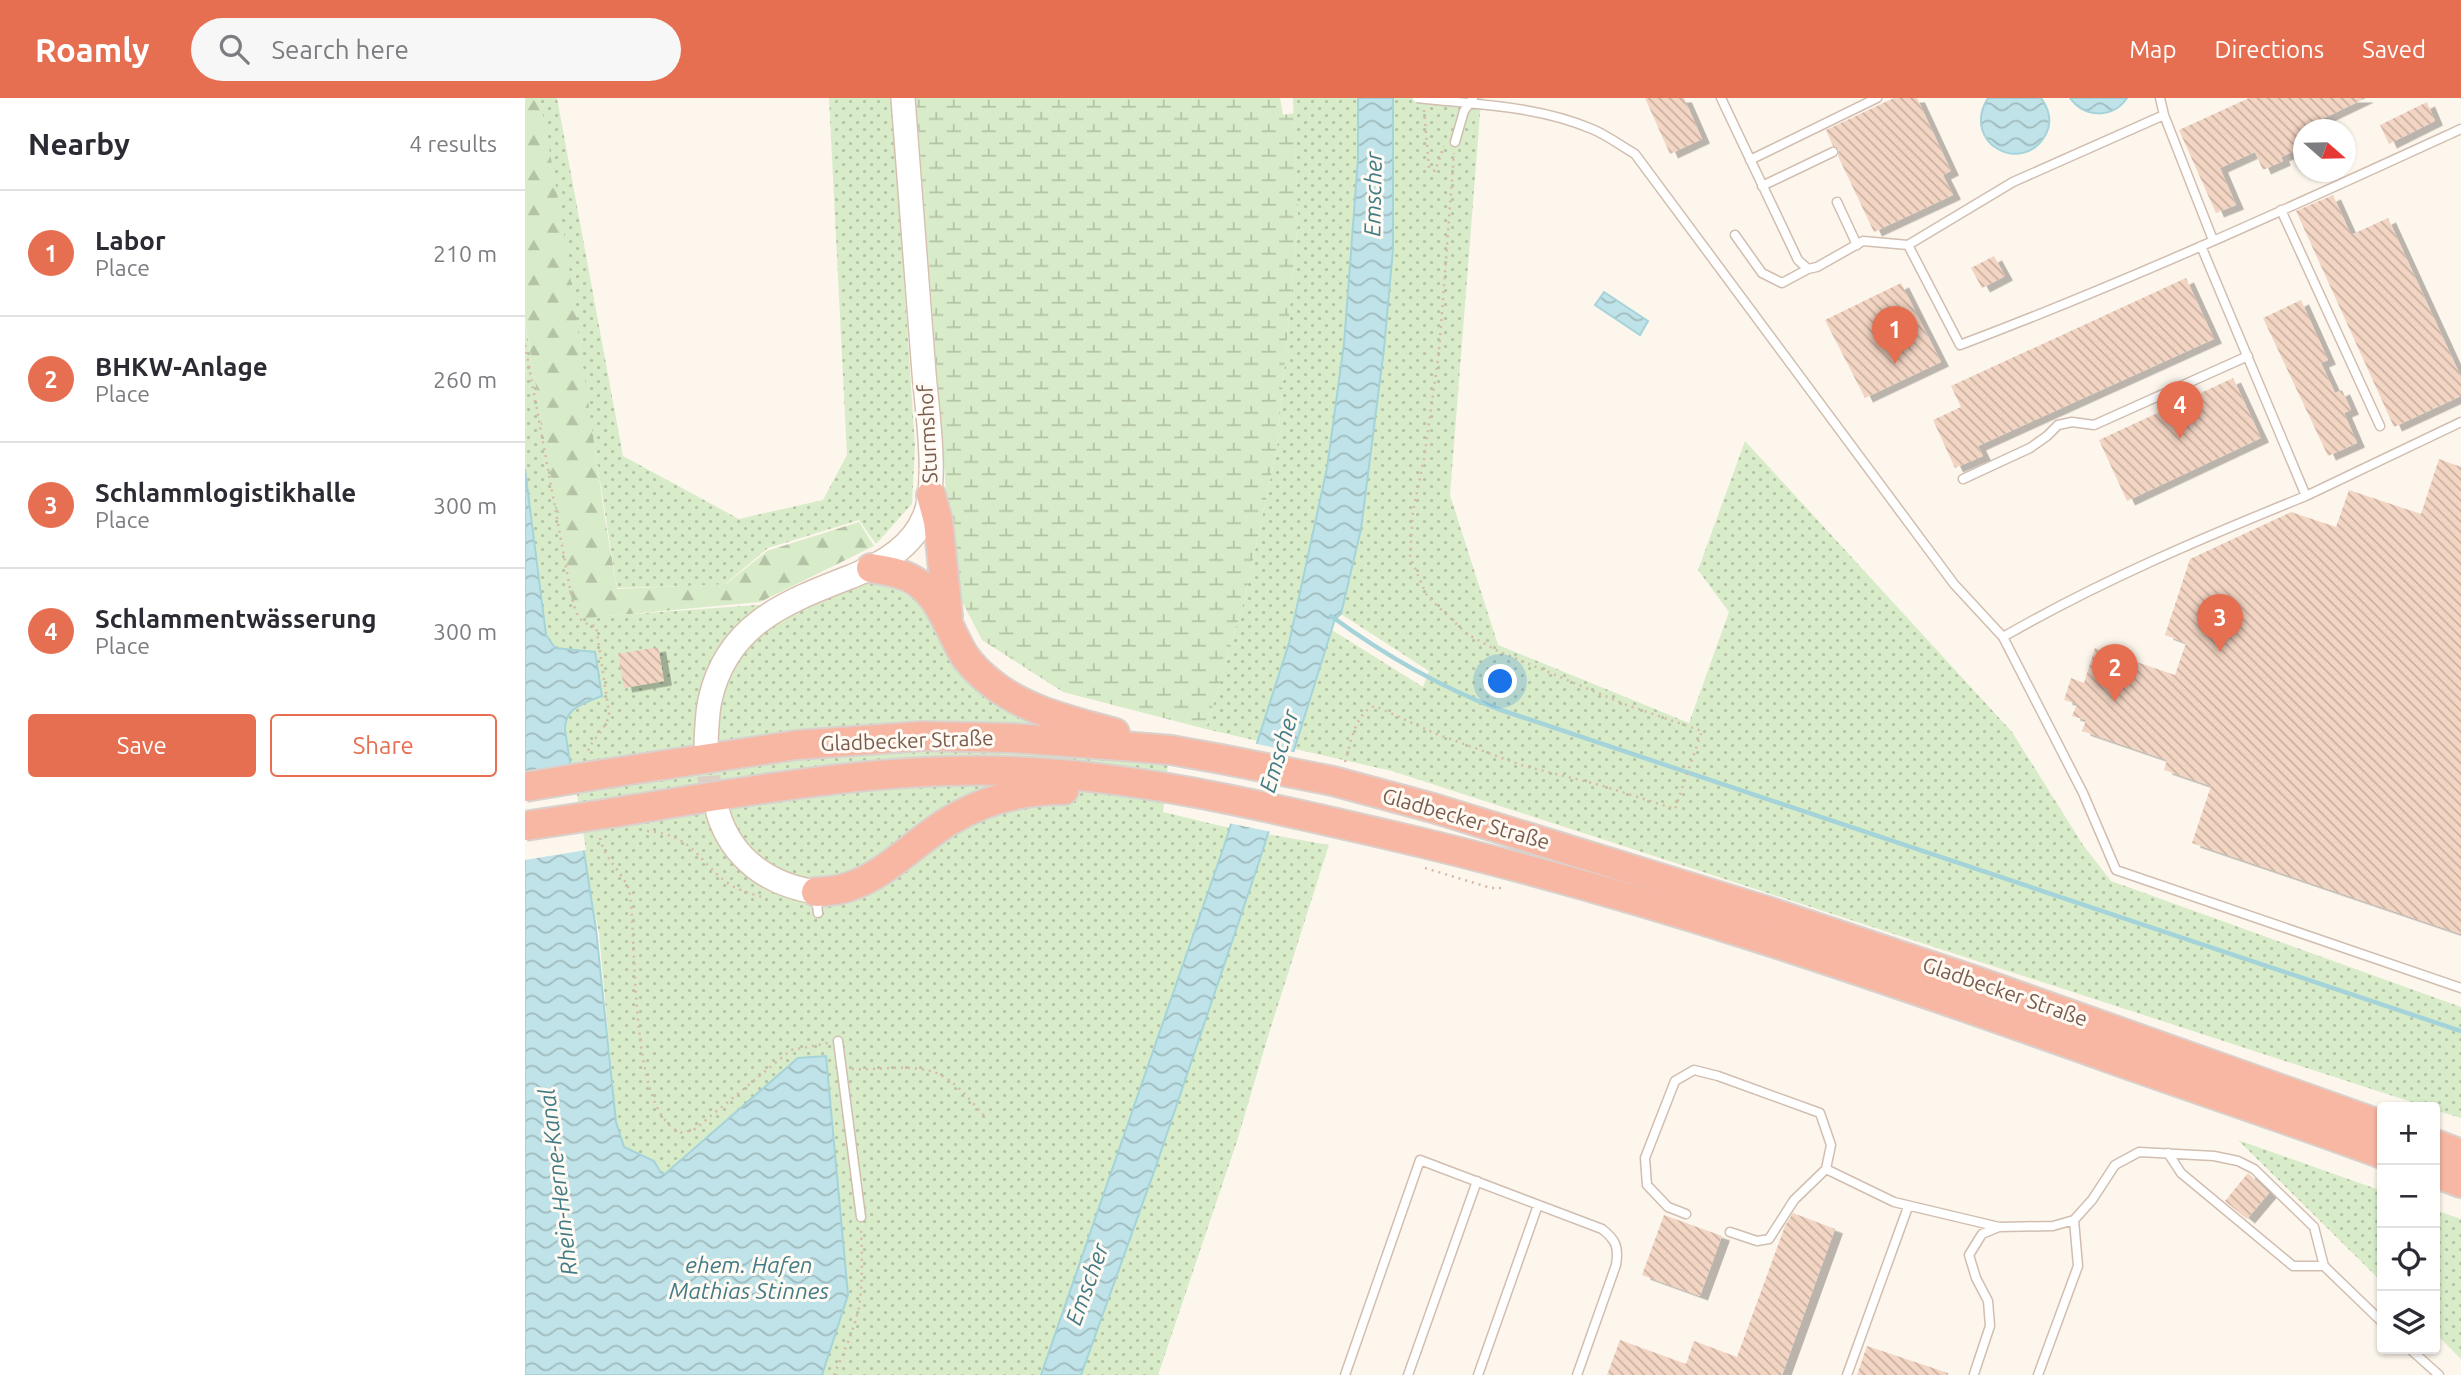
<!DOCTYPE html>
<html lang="en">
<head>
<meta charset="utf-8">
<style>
  body { margin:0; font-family:Ubuntu,sans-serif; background:#f7f7f7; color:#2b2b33 }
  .controls { position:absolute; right:21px; bottom:21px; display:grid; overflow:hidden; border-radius:7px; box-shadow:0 2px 5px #0004 }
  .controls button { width:63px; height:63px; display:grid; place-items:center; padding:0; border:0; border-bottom:2px solid #e1e1e2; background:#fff; color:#2b2b33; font:35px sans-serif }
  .compass { position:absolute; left:1768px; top:21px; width:63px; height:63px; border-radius:50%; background:#fff; box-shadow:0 2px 5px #0004; rotate:110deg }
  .you { position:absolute; left:976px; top:584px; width:24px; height:24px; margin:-18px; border:5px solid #fff; border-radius:50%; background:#1a73e8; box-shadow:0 0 0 10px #1a73e833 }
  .badge { display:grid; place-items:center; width:46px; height:46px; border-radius:50%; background:#e76f51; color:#fff; font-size:23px; font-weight:700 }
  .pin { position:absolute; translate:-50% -58px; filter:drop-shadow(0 2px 4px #0008) }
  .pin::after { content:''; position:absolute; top:37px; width:24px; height:21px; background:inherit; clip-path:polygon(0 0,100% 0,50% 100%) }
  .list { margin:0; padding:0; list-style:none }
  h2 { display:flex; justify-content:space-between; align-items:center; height:91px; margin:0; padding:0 28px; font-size:30px }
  h2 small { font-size:23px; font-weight:400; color:#7c7c81 }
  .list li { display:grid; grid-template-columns:46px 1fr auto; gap:21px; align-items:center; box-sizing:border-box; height:126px; padding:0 28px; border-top:2px solid #e1e1e2 }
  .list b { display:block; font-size:26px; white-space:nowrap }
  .list p { margin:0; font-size:23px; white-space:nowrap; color:#7c7c81 }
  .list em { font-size:23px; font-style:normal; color:#7c7c81 }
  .actions { display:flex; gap:14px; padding:21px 28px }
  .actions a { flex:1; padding:16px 0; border:2px solid #e76f51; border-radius:7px; text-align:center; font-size:24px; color:#e76f51 }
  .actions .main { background:#e76f51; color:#fff }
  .icon { flex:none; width:38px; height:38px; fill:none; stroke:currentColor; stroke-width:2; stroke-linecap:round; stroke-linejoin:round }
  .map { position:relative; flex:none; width:1936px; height:1277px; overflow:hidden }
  header { display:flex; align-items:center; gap:42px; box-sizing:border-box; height:98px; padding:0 35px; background:#e76f51; color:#fff }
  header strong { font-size:33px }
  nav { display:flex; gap:38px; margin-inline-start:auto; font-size:24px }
  .search { width:490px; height:63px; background:#f7f7f7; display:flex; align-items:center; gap:18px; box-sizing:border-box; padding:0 24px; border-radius:38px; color:#7c7c81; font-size:26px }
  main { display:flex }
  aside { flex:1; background:#fff }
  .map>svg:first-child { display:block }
  .grass { fill:url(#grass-dots) }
  .forest { fill:url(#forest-firs) }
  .wetland { fill:url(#wetland-marsh) }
  .water { fill:url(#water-waves); stroke:#a5d3da; stroke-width:2 }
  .pier { fill:#fdf6ec }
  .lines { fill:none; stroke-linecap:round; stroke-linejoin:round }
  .stream { stroke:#a5d3da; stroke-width:4.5 }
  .building { fill:url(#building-back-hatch); filter:url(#shadow) }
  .secondary-tunnel { stroke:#dcd0c4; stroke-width:23; stroke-dasharray:23 11; stroke-linecap:butt }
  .lane-casing { stroke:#d1beb0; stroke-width:11 }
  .secondary-casing { stroke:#d6c0b0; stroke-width:26 }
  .highway-casing { stroke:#dad1cd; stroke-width:32 }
  .path { stroke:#d9b8a5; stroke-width:2.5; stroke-dasharray:2 5; stroke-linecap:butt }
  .lane { stroke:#fff; stroke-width:8 }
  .secondary { stroke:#fff; stroke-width:23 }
  .highway { stroke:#f7b7a3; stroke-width:28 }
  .lane-bridge-casing { stroke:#d1beb0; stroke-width:11; stroke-linecap:butt }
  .highway-bridge-casing { stroke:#dad1cd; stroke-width:32; stroke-linecap:butt }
  .lane-bridge { stroke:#fff; stroke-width:8 }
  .highway-bridge { stroke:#f7b7a3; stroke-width:28 }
  .labels { text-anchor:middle; stroke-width:6; stroke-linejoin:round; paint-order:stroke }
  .street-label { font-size:21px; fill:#7a5c4d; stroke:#fffaf3 }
  .water-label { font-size:23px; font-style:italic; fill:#437c86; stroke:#fffaf3 }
</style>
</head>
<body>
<header>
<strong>Roamly</strong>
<div class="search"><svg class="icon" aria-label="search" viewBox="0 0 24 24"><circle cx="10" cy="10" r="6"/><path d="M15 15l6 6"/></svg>Search here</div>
<nav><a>Map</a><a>Directions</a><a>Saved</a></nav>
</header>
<main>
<aside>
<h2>Nearby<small>4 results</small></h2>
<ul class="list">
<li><span class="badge">1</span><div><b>Labor</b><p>Place</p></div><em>210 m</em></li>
<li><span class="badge">2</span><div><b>BHKW-Anlage</b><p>Place</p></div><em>260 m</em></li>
<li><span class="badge">3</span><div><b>Schlammlogistikhalle</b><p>Place</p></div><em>300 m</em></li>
<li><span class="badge">4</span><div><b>Schlammentwässerung</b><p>Place</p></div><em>300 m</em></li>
</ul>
<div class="actions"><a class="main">Save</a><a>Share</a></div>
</aside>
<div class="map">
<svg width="1936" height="1277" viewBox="0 0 1936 1277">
  <defs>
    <pattern id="grass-dots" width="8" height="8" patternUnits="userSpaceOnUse" patternTransform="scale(1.75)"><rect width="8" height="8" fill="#d8ecc9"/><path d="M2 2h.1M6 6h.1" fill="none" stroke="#b4c2a5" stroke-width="1.8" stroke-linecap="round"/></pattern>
    <pattern id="forest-firs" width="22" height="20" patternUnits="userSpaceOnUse" patternTransform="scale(1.75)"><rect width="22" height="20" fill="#d8ecc9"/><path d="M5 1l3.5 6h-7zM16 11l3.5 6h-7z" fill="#b4c2a5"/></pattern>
    <pattern id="wetland-marsh" width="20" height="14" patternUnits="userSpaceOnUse" patternTransform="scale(1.75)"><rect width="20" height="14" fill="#d8ecc9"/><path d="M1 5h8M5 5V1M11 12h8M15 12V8" fill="none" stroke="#b4c2a5"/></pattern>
    <pattern id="water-waves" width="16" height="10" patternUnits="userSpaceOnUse" patternTransform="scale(1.75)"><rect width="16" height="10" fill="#bfe3e8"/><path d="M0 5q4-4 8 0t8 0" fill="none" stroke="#a0bbbe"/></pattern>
    <pattern id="building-back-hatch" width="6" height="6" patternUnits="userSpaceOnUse" patternTransform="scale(1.75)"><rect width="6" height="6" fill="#f3d5c3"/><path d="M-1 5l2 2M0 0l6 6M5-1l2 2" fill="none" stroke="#cab0a1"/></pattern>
    <filter id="shadow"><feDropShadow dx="8" dy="4.5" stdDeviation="0" flood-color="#0004"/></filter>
  </defs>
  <rect width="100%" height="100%" fill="#fdf6ec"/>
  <path class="grass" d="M14 0H32L98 358 214 421 298 402 322 357 304 0H367L390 348 387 406 351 446 334 422 243 450 199 487 92 490Z
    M768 0H833V61L827 150 819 246 802 370 764 545 733 643 681 631 720 499 752 350 773 121Z
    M868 0H958L955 16 925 397 973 547 1164 625 1204 514 1173 472 1220 343 1487 634 1558 747 1586 783 1936 909V1020L1910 1012V1009H1902L867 673 770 651 807 532 898 589 904 573 816 516 836 431 859 251 868 151Z
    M0 224 51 520 233 507H277L352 480 390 502 459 599 517 628 644 656 638 714 696 728 804 747 744 935 712 1043 633 1277H297L323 1197 318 1146 273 960 140 1076 136 1075 129 1063 99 1049 91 1023 74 835 59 764 40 632C39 610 59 606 77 597L70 554 30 550 21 537 0 371Z
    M1713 1042 1857 1093V1184Z
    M1910 1112 1936 1121V1261L1910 1235Z"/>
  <path class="forest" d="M0 0H15L38 128 80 421 92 491 201 486 242 453 334 424 349 448 235 504 50 521 0 223Z"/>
  <path class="wetland" d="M391 0H755L758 17 769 15 773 121 752 350 720 499 681 631 538 594 457 542 428 486Z"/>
  <path class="water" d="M833 0H868V151L859 251 836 431 816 516 810 521 735 761 630 1071 556 1277H516L699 748 764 545 802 370 819 246 833 61Z
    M1463 0H1516C1524 11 1527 24 1521 36 1498 79 1435 45 1463 0Z
    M1545 0H1602C1588 21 1559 20 1545 0Z
    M1079 194 1123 223 1115 237 1070 207Z
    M0 371 21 537 30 550 70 554 77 598C59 605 39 610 40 632L71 831 91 1024 99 1049 129 1063 136 1075 140 1076 273 960 301 958 323 1197 297 1277H0Z"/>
  <path class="pier" d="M728 645 773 655 747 734 703 725Z
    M48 672 61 752 0 762V680Z"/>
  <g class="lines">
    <path class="stream" d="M806 518C858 556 913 588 973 611L1936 933"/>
  </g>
  <path class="building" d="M1120 0H1159L1177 41 1145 56Z
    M1369 0H1392L1426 73 1418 77 1428 97 1349 134 1313 58 1314 52 1308 48 1301 32Z
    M1724 0H1841L1795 22 1800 32H1779V49L1756 59 1758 63 1738 72 1730 54 1695 70 1711 107 1691 115 1654 32Z
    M1902 4 1910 23 1864 46 1855 27Z
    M1808 97 1826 137 1863 120 1936 279V298L1869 329 1771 113Z
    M1469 158 1480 178 1457 190 1446 170Z
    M1661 180 1689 241 1453 348 1458 358 1430 370 1408 322 1436 309 1426 288Z
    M1376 185 1416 264 1340 300 1300 222Z
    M1776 202 1803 262 1796 265 1810 295 1817 292 1826 312 1819 315 1832 345 1803 358 1738 220Z
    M1708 280 1736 340 1602 403 1574 342Z
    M1914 361 1936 369V836L1667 745 1686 688 1639 672 1642 662 1557 633 1561 622 1547 618 1552 606 1539 602 1546 580 1559 585 1570 550 1650 577 1661 545 1640 537 1665 461 1766 414 1811 429 1824 392 1896 416Z
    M133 549 139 583 99 590 93 556Z
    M1723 1075 1744 1095 1722 1121 1700 1103Z
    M1268 1115 1310 1131 1257 1277H1082L1095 1242 1161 1266 1169 1243 1212 1259 1260 1128Z
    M1139 1117 1197 1138 1175 1198 1117 1177Z
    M1342 1248 1423 1275V1277H1332Z"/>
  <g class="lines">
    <path class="secondary-tunnel" d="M181 644 184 681 192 713"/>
    <g class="lane-casing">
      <path id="lane" d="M1196 0 1273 162 1283 171 1292 169 1338 143 1383 147 1435 247C1605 183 1770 107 1936 31
        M1635 0 1639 17 1688 142
        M911 2C963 7 1018 10 1067 31 1082 37 1096 48 1110 56L1429 486 1478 539C1575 483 1677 440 1781 398
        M930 44 939 13 948 0
        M1225 62 1352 0
        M1237 88 1308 54
        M1312 104 1332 147
        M1756 112 1855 328
        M1210 137 1237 175 1257 185 1283 171
        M1383 147 1488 84 1639 17
        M1676 148 1781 398 1936 324
        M1438 381 1505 350 1522 338 1533 327 1547 324 1569 327 1723 258
        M1478 539 1558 695 1591 772 1936 890
        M291 797 293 815
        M313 943 336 1119
        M1643 1055 1656 1075 1768 1168H1799
        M1161 1116 1143 1109 1122 1087 1120 1060 1150 983 1169 972 1193 978 1295 1015 1306 1047 1301 1071 1369 1104 1474 1129 1528 1128 1549 1122
        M1205 1134 1232 1143 1244 1141 1269 1102 1301 1071
        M1885 1251 1914 1277
        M1449 1276 1465 1228 1463 1203 1451 1180 1444 1157 1457 1136 1474 1129
        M820 1277 895 1062 1077 1131C1091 1142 1094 1149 1091 1167L1052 1277
        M883 1277 952 1083
        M953 1277 1013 1107
        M1322 1277 1383 1109
        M1513 1277 1553 1168 1549 1122 1567 1102 1590 1067 1614 1054 1689 1058 1713 1063 1729 1071 1789 1129 1799 1168 1857 1224"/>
    </g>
    <g class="secondary-casing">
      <path id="secondary" d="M181 644C182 630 182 615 185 602 202 524 264 503 330 477 359 465 388 448 400 417 413 384 402 312 399 275 392 183 385 92 378 0
        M193 715C207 761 244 787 291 794"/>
    </g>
    <g class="highway-casing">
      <path id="highway" d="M406 397 413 423 423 518
        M346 470C362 473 379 475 393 485 416 501 425 534 439 557 446 567 456 577 465 584 500 613 548 623 590 635
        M72 677 271 647 398 638 487 640 597 648 646 652 696 661 808 683 908 710 1242 813 1454 884 1857 1027
        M79 716C213 695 347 669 482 673 611 677 739 708 864 737 1111 794 1350 876 1587 961 1677 993 1768 1023 1857 1056
        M291 794C301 793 313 793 323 789 362 777 391 742 426 722 461 701 499 692 539 692
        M1910 1046 1936 1056
        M1910 1075 1936 1085"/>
    </g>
    <path class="path" d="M899 12 904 70 910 73 919 48
      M0 247 46 496C50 512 52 526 71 528L84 615C83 631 65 641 62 657
      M820 664C826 645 830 614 850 608L909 635 999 668 1075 687 1150 711 1177 633 1099 606 971 552 942 536 902 498 885 459 888 413 899 361 914 254 929 55
      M122 733C169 737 172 763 204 786 215 793 228 796 240 800
      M75 740C80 762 95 771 104 791 113 840 102 1020 158 1035L170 1031 266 952 303 945
      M900 770 966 790H981
      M327 971C358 973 397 962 424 982 438 992 450 1008 462 1021
      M309 1277C318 1255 329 1233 334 1209 338 1183 337 1157 336 1131"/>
    <use href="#lane" class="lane"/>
    <use href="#secondary" class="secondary"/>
    <use href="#highway" class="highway"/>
    <g class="lane-bridge-casing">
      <path id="lane-bridge" d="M892 0 911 2"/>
    </g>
    <g class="highway-bridge-casing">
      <path id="highway-bridge" d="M0 689 72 677
        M0 728 79 716"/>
    </g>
    <use href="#lane-bridge" class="lane-bridge"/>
    <use href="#highway-bridge" class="highway-bridge"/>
  </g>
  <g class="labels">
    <g class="street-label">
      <text transform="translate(403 336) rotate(-93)" y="7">Sturmshof</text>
      <text transform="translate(382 643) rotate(-2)" y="7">Gladbecker Straße</text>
      <text transform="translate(941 721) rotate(16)" y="7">Gladbecker Straße</text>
      <text transform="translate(1480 894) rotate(19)" y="7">Gladbecker Straße</text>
    </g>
    <g class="water-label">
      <text transform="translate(848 96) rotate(-89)" y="8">Emscher</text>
      <text transform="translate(754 653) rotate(-73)" y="8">Emscher</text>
      <text transform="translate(33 1084) rotate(-97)" y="8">Rhein-Herne-Kanal</text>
      <text x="224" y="1175">ehem. Hafen<tspan x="224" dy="26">Mathias Stinnes</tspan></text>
      <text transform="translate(562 1186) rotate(-70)" y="8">Emscher</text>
    </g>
  </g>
</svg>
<div class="controls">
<button>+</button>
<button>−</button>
<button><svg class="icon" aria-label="locate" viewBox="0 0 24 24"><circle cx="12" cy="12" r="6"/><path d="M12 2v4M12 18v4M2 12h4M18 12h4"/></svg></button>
<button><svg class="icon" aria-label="layers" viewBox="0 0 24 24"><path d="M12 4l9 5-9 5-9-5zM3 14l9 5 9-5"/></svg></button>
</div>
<svg class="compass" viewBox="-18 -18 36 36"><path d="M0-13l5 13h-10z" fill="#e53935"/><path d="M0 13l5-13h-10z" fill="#7c7c81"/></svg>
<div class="you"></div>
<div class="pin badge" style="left:1370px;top:266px">1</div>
<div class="pin badge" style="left:1590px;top:604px">2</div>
<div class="pin badge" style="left:1695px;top:554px">3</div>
<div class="pin badge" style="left:1655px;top:341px">4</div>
</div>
</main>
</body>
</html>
